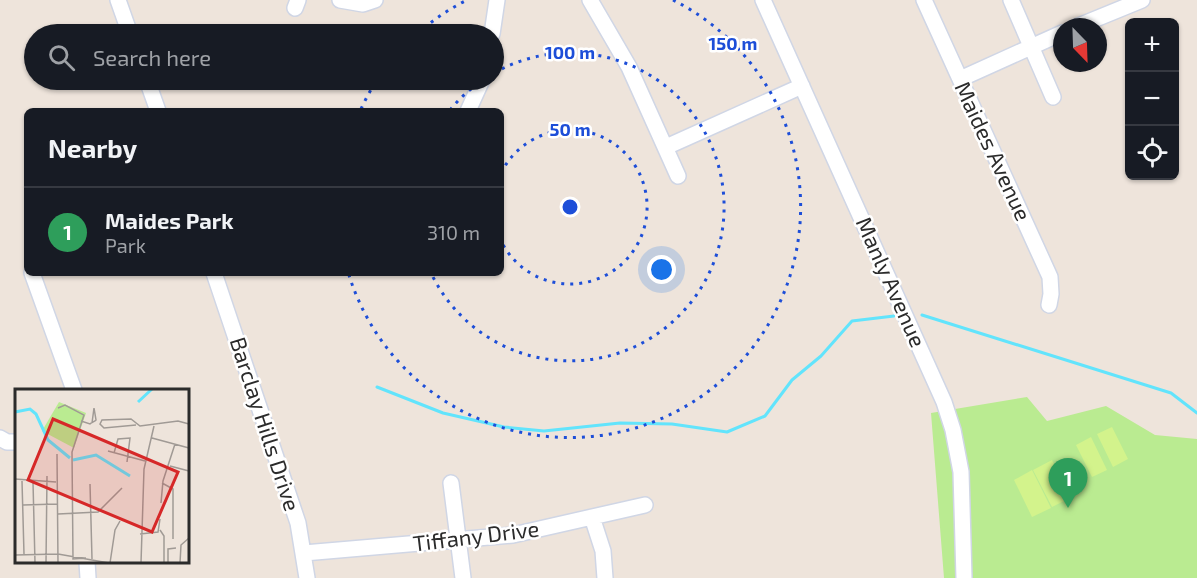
<!DOCTYPE html>
<html lang="en">
<head>
<meta charset="utf-8">
<style>
  body { margin:0; font-family:"Exo 2",sans-serif; background:#242831; color:#f1f3f6 }
  .controls { position:absolute; right:18px; top:18px; display:grid; overflow:hidden; border-radius:9px; box-shadow:0 2px 4px #0004 }
  .controls button { width:54px; height:54px; display:grid; place-items:center; padding:0; border:0; border-bottom:2px solid #363941; background:#171b24; color:#f1f3f6; font:30px sans-serif }
  .compass { position:absolute; left:1053px; top:18px; width:54px; height:54px; border-radius:50%; background:#171b24; box-shadow:0 2px 4px #0004; rotate:157deg }
  .you { position:absolute; left:662px; top:270px; width:21px; height:21px; margin:-15px; border:4px solid #fff; border-radius:50%; background:#1a73e8; box-shadow:0 0 0 9px #1a73e833 }
  .badge { display:grid; place-items:center; width:39px; height:39px; border-radius:50%; background:#3773ff; color:#fff; font-size:20px; font-weight:700 }
  .pin { position:absolute; translate:-50% -50px; filter:drop-shadow(0 2px 3px #0008) }
  .pin::after { content:''; position:absolute; top:32px; width:21px; height:18px; background:inherit; clip-path:polygon(0 0,100% 0,50% 100%) }
  .list { margin:0; padding:0; list-style:none }
  h2 { display:flex; justify-content:space-between; align-items:center; height:78px; margin:0; padding:0 24px; font-size:26px }
  h2 small { font-size:20px; font-weight:400; color:#9ea1a6 }
  .list li { display:grid; grid-template-columns:39px 1fr auto; gap:18px; align-items:center; box-sizing:border-box; height:90px; padding:0 24px; border-top:2px solid #363941 }
  .list b { display:block; font-size:22px; white-space:nowrap }
  .list p { margin:0; font-size:20px; white-space:nowrap; color:#9ea1a6 }
  .list em { font-size:20px; font-style:normal; color:#9ea1a6 }
  .icon { flex:none; width:33px; height:33px; fill:none; stroke:currentColor; stroke-width:2; stroke-linecap:round; stroke-linejoin:round }
  .map { position:relative; flex:none; width:1197px; height:578px; overflow:hidden }
  .search { position:absolute; background:#171b24; box-shadow:0 2px 4px #0004; left:24px; top:24px; width:480px; height:66px; display:flex; align-items:center; gap:15px; box-sizing:border-box; padding:0 21px; border-radius:33px; color:#9ea1a6; font-size:22px }
  .panel { position:absolute; background:#171b24; box-shadow:0 2px 4px #0004; left:24px; top:108px; width:480px; height:168px; border-radius:9px }
  .map>svg:first-child { display:block }
  .green { fill:#baeb91 }
  .pitch { fill:#d3f38c }
  .lines { fill:none; stroke-linecap:round; stroke-linejoin:round }
  .stream { stroke:#62e4fc; stroke-width:3 }
  .minor-casing { stroke:#d0d6e5; stroke-width:18 }
  .minor { stroke:#fff; stroke-width:15 }
  .ring { fill:none; stroke:#1d4ed8; stroke-width:3; stroke-dasharray:3 6 }
  .labels { text-anchor:middle; stroke-width:5; stroke-linejoin:round; paint-order:stroke }
  .street-label { font-size:22px; fill:#2b2b2b; stroke:#fff }
  .inset-river { fill:none; stroke:#62e4fc; stroke-width:3 }
  .inset-road { fill:none; stroke:#a09a95; stroke-width:1.5 }
  .view { fill:#d62828; fill-opacity:0.15; stroke:#d62828; stroke-width:3 }
  .inset-edge { fill:none; stroke:#2b2b2b; stroke-width:3 }
  .centre { fill:#1d4ed8; stroke:#fff; stroke-width:3 }
  .ring-label { font-size:18px; text-anchor:middle; font-weight:bold; fill:#1d4ed8; stroke:#fff; stroke-width:5; stroke-linejoin:round; paint-order:stroke }
</style>
</head>
<body>
<div class="map">
<svg width="1197" height="578" viewBox="0 0 1197 578">
  <rect width="100%" height="100%" fill="#eee4db"/>
  <path class="green" d="M1027 397 1047 421 1106 406 1155 435 1197 439V578H944L931 413Z"/>
  <path class="pitch" d="M1112 427 1128 459 1113 467 1097 434Z
    M1091 437 1107 470 1092 477 1076 445Z
    M1052 460 1070 498 1052 507 1033 470Z
    M1032 470 1051 508 1032 517 1014 480Z"/>
  <g class="lines">
    <path class="stream" d="M922 315 1171 393 1197 413
      M377 387 443 413 504 427 544 431 620 423 672 424 727 432 765 416 792 380 821 356 852 321 894 316"/>
    <g class="minor-casing">
      <path id="minor" d="M118 0 130 34
        M340 0 363 4 375 0
        M590 0 629 67 678 176
        M763 0 944 402 953 430 961 472 964 578
        M924 0 1050 277 1051 294 1049 305
        M1011 0 1053 97
        M295 8 298 0
        M1076 27 1142 0
        M492 34 497 0
        M960 79 1062 33
        M147 80 158 111
        M468 111 482 80
        M666 147 802 86
        M32 273 74 390
        M214 273 298 523 307 578
        M0 438 7 442H16
        M451 483 463 578
        M592 517 603 551 605 578
        M304 553 513 535 645 505
        M87 562 88 578"/>
    </g>
    <use href="#minor" class="minor"/>
  </g>
  <g class="ring">
    <path d="M501 173A77 77 0 1 1 501 241"/>
    <path d="M450 110A154 154 0 0 1 483 80M494 73A154 154 0 1 1 431 273"/>
    <path d="M361 109A231 231 0 0 1 377 80M417 34A231 231 0 0 1 467 0M673 0A231 231 0 1 1 349 275"/>
  </g>
  <g class="labels">
    <g class="street-label">
      <text transform="translate(993 151) rotate(65)" y="8">Maides Avenue</text>
      <text transform="translate(891 282) rotate(66)" y="8">Manly Avenue</text>
      <text transform="translate(265 424) rotate(72)" y="8">Barclay Hills Drive</text>
      <text transform="translate(476 536) rotate(-7)" y="8">Tiffany Drive</text>
    </g>
  </g>
  <g transform="translate(15 389)">
    <rect width="174" height="174" fill="#eee4db"/>
    <path d="M44 13 71 24 59 59 27 42Z" fill="#baeb91"/>
    <path class="inset-river" d="M123 13 137 0M0 23 15 20 21 25 33 51 55 69M58 71 81 66 115 87"/>
    <path class="inset-road" d="M43 19 50 16 69 26 57 63 58 170 71 169M66 32 75 35 76 34 80 32 81 31 79 19 77 34M121 36 89 39 85 35 87 31 116 30 125 37 163 32 174 35M137 49 174 59M93 62 130 72M99 64 103 50 115 49 112 73M42 65 43 174M155 77 174 82M0 90 41 93M7 92 9 165M18 93 20 174M147 94 158 100V150M75 95 77 170M146 114 148 92 160 55M8 116 42 115M43 125 83 123 107 99M145 141 149 147V174M125 145 143 143 145 130M0 166 43 165 94 174M31 174 32 87M95 174 100 141 105 132M126 174 129 80 139 37M153 174V160L161 159M165 174 166 156 174 149"/>
    <path class="view" d="M38 30 163 83 137 143 13 91Z"/>
    <rect width="174" height="174" class="inset-edge"/>
  </g>
  <circle cx="570" cy="207" r="9" class="centre"/>
  <g class="ring-label">
    <text x="733" y="50">150 m</text>
    <text x="570" y="59">100 m</text>
    <text x="570" y="136">50 m</text>
  </g>
</svg>
<div class="controls">
<button>+</button>
<button>−</button>
<button><svg class="icon" aria-label="locate" viewBox="0 0 24 24"><circle cx="12" cy="12" r="6"/><path d="M12 2v4M12 18v4M2 12h4M18 12h4"/></svg></button>
</div>
<svg class="compass" viewBox="-18 -18 36 36"><path d="M0-13l5 13h-10z" fill="#e53935"/><path d="M0 13l5-13h-10z" fill="#9ea1a6"/></svg>
<div class="you"></div>
<div class="pin badge" style="left:1068px;top:508px;background:#2e9e5b">1</div>
<div class="search"><svg class="icon" aria-label="search" viewBox="0 0 24 24"><circle cx="10" cy="10" r="6"/><path d="M15 15l6 6"/></svg>Search here</div>
<section class="panel">
<h2>Nearby<small></small></h2>
<ul class="list">
<li><span class="badge" style="background:#2e9e5b">1</span><div><b>Maides Park</b><p>Park</p></div><em>310 m</em></li>
</ul>
</section>
</div>
</body>
</html>
